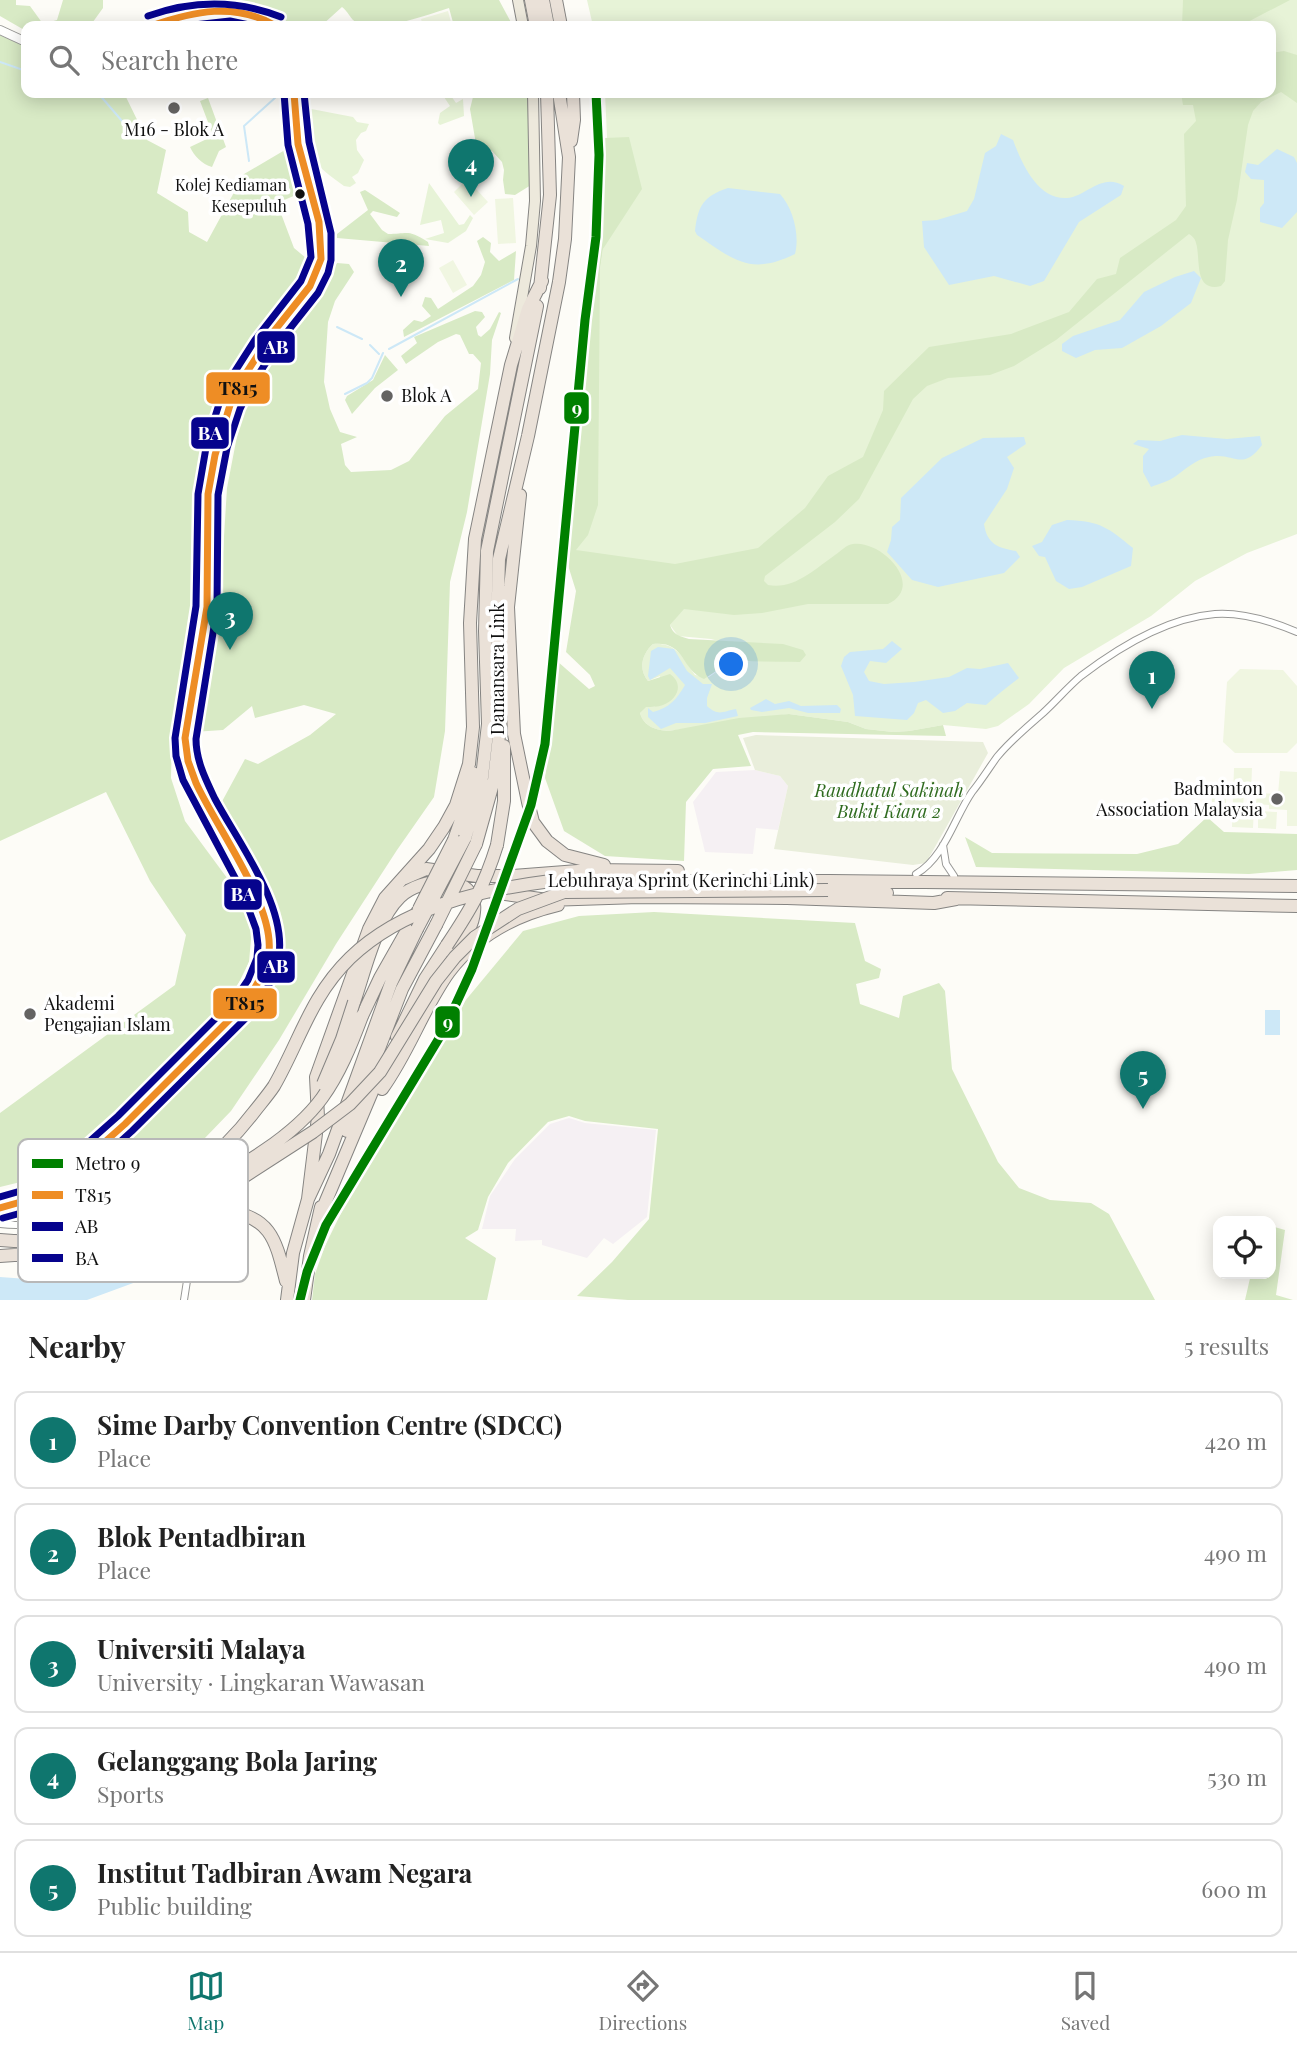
<!DOCTYPE html>
<html lang="en">
<head>
<meta charset="utf-8">
<style>
  body { margin:0; font-family:"Playfair Display",serif; background:#f2f2f2; color:#222 }
  .controls { position:absolute; right:21px; bottom:21px; display:grid; overflow:hidden; border-radius:14px; box-shadow:0 4px 18px #0003 }
  .controls button { width:63px; height:63px; display:grid; place-items:center; padding:0; border:0; border-bottom:2px solid #e0e0e0; background:#fff; color:#222; font:35px sans-serif }
  .you { position:absolute; left:732px; top:665px; width:24px; height:24px; margin:-18px; border:5px solid #fff; border-radius:50%; background:#1a73e8; box-shadow:0 0 0 10px #1a73e833 }
  .badge { display:grid; place-items:center; width:46px; height:46px; border-radius:50%; background:#0f766e; color:#fff; font-size:23px; font-weight:700 }
  .pin { position:absolute; translate:-50% -58px; filter:drop-shadow(0 2px 4px #0008) }
  .pin::after { content:''; position:absolute; top:37px; width:24px; height:21px; background:inherit; clip-path:polygon(0 0,100% 0,50% 100%) }
  .list { margin:0; padding:0; list-style:none }
  h2 { display:flex; justify-content:space-between; align-items:center; height:91px; margin:0; padding:0 28px; font-size:30px }
  h2 small { font-size:23px; font-weight:400; color:#767676 }
  .list li { display:grid; grid-template-columns:46px 1fr auto; gap:21px; align-items:center; box-sizing:border-box; height:98px; margin:0 14px 14px; padding:0 14px; border:2px solid #e0e0e0; border-radius:14px }
  .list b { display:block; font-size:26px; white-space:nowrap }
  .list p { margin:0; font-size:23px; white-space:nowrap; color:#767676 }
  .list em { font-size:23px; font-style:normal; color:#767676 }
  .icon { flex:none; width:38px; height:38px; fill:none; stroke:currentColor; stroke-width:2; stroke-linecap:round; stroke-linejoin:round }
  .map { position:relative; flex:none; width:1297px; height:1300px; overflow:hidden }
  .search { position:absolute; background:#fff; box-shadow:0 4px 18px #0003; left:21px; right:21px; top:21px; height:77px; display:flex; align-items:center; gap:18px; box-sizing:border-box; padding:0 24px; border-radius:14px; color:#767676; font-size:26px }
  .sheet { height:651px; background:#fff }
  nav { display:flex; justify-content:space-around; align-items:center; box-sizing:border-box; height:98px; border-top:2px solid #e0e0e0; background:#fff; font-size:19px; color:#767676 }
  nav a { display:grid; justify-items:center; gap:4px }
  nav .on { color:#0f766e }
  .map>svg:first-child { display:block }
  .industrial { fill:#f5f0f3 }
  .green { fill:#e7f3d7 }
  .forest { fill:#d8eac5 }
  .cemetery { fill:#e9eedb }
  .pitch { fill:#f0f6e1 }
  .water { fill:#cde8f7 }
  .lines { fill:none; stroke-linecap:round; stroke-linejoin:round }
  .stream { stroke:#cde8f7; stroke-width:2 }
  .minor-casing { stroke:#979795; stroke-width:8 }
  .tertiary-casing { stroke:#979795; stroke-width:10 }
  .primary-casing { stroke:#858482; stroke-width:12 }
  .motorway-casing { stroke:#858482; stroke-width:14 }
  .minor { stroke:#fffffe; stroke-width:6 }
  .tertiary { stroke:#fffffe; stroke-width:8 }
  .primary { stroke:#ede9dc; stroke-width:10 }
  .motorway { stroke:#eae1d8; stroke-width:12 }
  .motorway-bridge-casing { stroke:#858482; stroke-width:14; stroke-linecap:butt }
  .motorway-bridge { stroke:#eae1d8; stroke-width:12 }
  .bus-1-casing { stroke:#fff; stroke-width:12 }
  .bus-2-casing { stroke:#fff; stroke-width:12 }
  .bus-3-casing { stroke:#fff; stroke-width:12 }
  .bus-1 { stroke:#ee8d25; stroke-width:7 }
  .bus-2 { stroke:#06038d; stroke-width:7 }
  .bus-3 { stroke:#06038d; stroke-width:7 }
  .metro-1-casing { stroke:#fff; stroke-width:14 }
  .metro-1 { stroke:#008000; stroke-width:9 }
  .poi-dot { fill:#646362; stroke:#fff; stroke-width:2.5 }
  .bus-dot { fill:#111; stroke:#fff; stroke-width:2.5 }
  .labels { text-anchor:middle; stroke-width:7; stroke-linejoin:round; paint-order:stroke }
  .bus-label { font-size:16px; fill:#111; stroke:#fff; text-anchor:end }
  .poi-label { font-size:18px; fill:#111; stroke:#fff; text-anchor:start }
  .street-label { font-size:18px; fill:#111; stroke:#fff }
  .park-label { font-size:18px; font-style:italic; fill:#2f6b1f; stroke:#fff }
  .key { fill:#fff; stroke:#b8b8b8; stroke-width:2 }
  .key-label { font-size:19px; fill:#111 }
  .line-badge { stroke:#fff; stroke-width:2.5 }
  .badge-label { font-size:19px; text-anchor:middle; font-weight:bold; fill:#fff }
  .pale-badge-label { font-size:19px; text-anchor:middle; font-weight:bold; fill:#111 }
</style>
</head>
<body>
<div class="map">
<svg width="1297" height="1300" viewBox="0 0 1297 1300">
  <rect width="100%" height="100%" fill="#fdfcf7"/>
  <path class="industrial" d="M755 770 780 776 788 786 778 830 756 828 753 854 705 852 693 802 716 772Z
    M569 1118 585 1123 656 1130 647 1217 613 1244 604 1238 587 1258 542 1245V1240L515 1241 516 1229H482L490 1196 515 1159 550 1124Z"/>
  <path class="green" d="M587 0H1297V534L1247 553 1195 581 1151 616 1064 668 1029 704 998 726 986 729 943 725 909 731 893 732 866 729 848 722 789 714 669 731C656 730 644 727 640 713L646 706 655 707 660 676 648 681C638 669 642 654 653 644 676 642 683 658 695 675L709 677C736 655 767 661 800 662L711 639 678 636 670 625 683 608 576 550 600 270 603 249 611 224 605 93H1271V26H593Z
    M449 93 456 103 463 99 464 116 440 125 438 123 440 113 450 106 444 97Z
    M301 107 353 117 357 122 369 124 366 131 361 133 356 140 357 150 364 160 358 173 352 177 356 183 350 187 344 186C308 160 302 152 301 107Z
    M429 183 459 225 464 224 470 215 473 218 466 231 448 243 425 239 444 233 441 220 420 225Z"/>
  <path class="forest" d="M0 0H16V5L30 6 43 24 57 20 63 0H103V8L90 26H26V31L0 16Z
    M225 0H499L513 26H454L449 8C429 14 374 35 357 23 350 19 348 11 342 7L321 26H285C269 8 247 4 225 0Z
    M1183 0H1290L1240 26H1182Z
    M0 35 26 47V93H124L147 140 166 150 157 193 188 212 189 232 207 242 244 174 290 147 296 195 277 203 294 248 312 263 299 291 250 348 218 398 204 445 195 507 199 594 189 665 172 734 171 778 185 821 230 882 252 928 249 962 225 1011 70 1156 37 1178 0 1187V1113L175 985 186 935 150 881 106 792 0 841Z
    M1284 51 1297 55V103L1281 92 1261 102 1253 111 1248 125 1237 200 1228 240 1225 281 1221 286C1193 293 1201 258 1196 243 1195 238 1192 236 1189 234L1056 340 1014 366 990 375 948 378 927 386 913 399 859 499 835 522 765 576 764 581 768 585C794 590 815 569 835 555 841 551 846 545 853 544 882 540 926 586 888 604H808L762 613 734 615 684 609 670 625C673 635 680 636 689 639L783 644 803 650 806 655 800 662 738 661 724 666 704 679C680 669 686 641 653 644 642 654 638 669 648 681L670 674C684 684 678 699 663 705 658 707 651 707 646 707L640 713C644 727 656 730 669 731L739 718 789 714 848 722 866 729 893 732 909 731 943 725 946 736 753 732 738 735 751 766 713 769 686 802 684 861 605 856 564 831 545 778 557 661 589 689 595 686 590 675 566 652 576 591 567 562 600 220 605 138 629 137 642 189 603 249 600 270 598 505 588 535 576 550 675 564 758 548 805 508 828 476 863 457 883 410 884 391 929 347 1011 334 1069 312 1097 279 1116 274 1120 258 1176 220 1186 206 1184 134 1196 121 1193 105H1183L1181 93H1271V53Z
    M474 93H527L530 132 531 185 515 195 505 194 503 180 504 170 502 162 492 151 477 150 470 109Z
    M208 98 226 147 219 151 212 167C202 164 194 156 190 147L211 137V130L200 101Z
    M365 190 400 213 397 217 373 211 370 214 382 230 388 234C408 234 408 229 428 242L429 246 337 238V234L368 210 360 192Z
    M483 237 491 243 490 252 499 261 516 251 514 280 404 337 403 330 414 320 422 322 431 316 422 306 425 297 431 298 438 309 473 286 481 275 485 262 477 241Z
    M337 263 349 264 354 272 335 301 328 322 324 382 330 409 340 432 357 437 341 444 345 465 351 472 391 470 409 461 445 416 478 389 481 363 473 354H469L460 335 456 334 438 342 406 364 401 356 417 343 414 337 475 311 482 312 485 317 476 327 478 335 481 337 490 329 499 312 501 313 492 340 490 374 467 512 450 582 445 731 434 797 397 850 336 944 279 1040 231 1111 176 1168 138 1173 52 1212 46 1205 102 1161 242 1028 265 1000 276 967 279 927 251 866 219 807 245 759 258 764 310 735 336 714 304 705 255 718 252 706 223 730 193 732 220 601 227 488 238 431 250 388 282 335 318 300Z
    M385 355 398 370 375 388 352 414 345 400 347 396 373 380Z
    M1207 817 1224 832 1297 834V870L1249 874 976 867 965 837 992 853 1137 854 1178 844Z
    M654 912 855 923 865 961 881 969 879 978 856 984 860 1004 899 1018 903 996 939 983 945 991 952 1069 998 1162 1019 1188 1050 1200 1091 1203 1109 1214 1155 1300H628L577 1296 612 1262 649 1219 658 1129 585 1121 569 1116 548 1122 508 1163 488 1197 478 1230 465 1238 496 1258 487 1300H312L315 1274 325 1246 342 1211 449 1033 465 1001 523 931 579 916Z
    M1271 1226 1285 1230 1276 1295 1293 1300H1245L1251 1274H1271Z"/>
  <path class="cemetery" d="M756 735 983 742 988 753 926 863 913 865 774 849 788 786 780 776 755 770 743 738Z"/>
  <path class="pitch" d="M448 11 452 26H423L421 19Z
    M467 179 488 202 474 215 454 192Z
    M513 198 516 243 498 244 495 199Z
    M453 260 467 285 453 293 439 268Z
    M1240 669 1283 670 1297 686V743L1287 753H1235L1223 742 1227 682Z
    M1234 768H1252L1251 793H1244L1243 807H1254L1253 828 1232 827Z
    M1280 771 1297 772V826H1287V810L1269 809V805L1256 804 1257 793 1278 794Z
    M1212 785H1226V816H1215V802H1212Z
    M1258 811 1277 812 1276 829 1258 828Z"/>
  <path class="water" d="M1001 134 1013 140C1021 161 1037 200 1067 198 1087 196 1102 172 1124 186L1121 195 1079 222 1044 281 1030 286 994 276 949 285 924 247 922 221 937 220 967 211 974 199 985 153 996 146Z
    M1277 149 1294 157 1297 163V212L1282 228 1260 222V208L1264 203V180L1251 179 1245 172 1247 163 1258 165Z
    M728 188 780 194C793 208 800 235 795 254 750 276 734 260 697 235L695 231C698 205 704 196 728 188Z
    M1194 271 1201 278 1191 303 1161 326 1122 348 1095 350 1076 358 1062 351V344L1073 336 1120 320 1144 292 1175 277Z
    M1182 435 1227 439 1260 436 1262 445C1241 473 1234 451 1209 457 1195 460 1187 468 1176 476 1169 481 1159 484 1151 487L1143 472V456L1149 449 1133 444 1138 440 1160 441Z
    M1024 437 1026 444 1007 457 1014 468 1007 489 984 524C987 544 998 548 1016 551L1020 557 1004 573 938 587 912 580 887 552 891 540 892 527 900 520 901 498 942 458 983 438Z
    M1067 520C1101 521 1108 528 1133 548L1131 566 1082 587 1069 589 1056 581 1045 557 1039 556 1032 546 1042 542 1052 525Z
    M892 641 902 649 886 663 870 661 864 672 869 681 884 684 914 682 949 677 967 668 980 669 1008 663 1019 678C1007 687 997 695 986 705L967 703 955 711 943 713 926 700 918 703 914 713 907 720 855 716 853 695 841 666 844 657 850 652 883 649Z
    M658 647 674 649 687 671 703 684H712L707 698V706C719 717 723 711 736 709L738 716 705 723H676L661 729 648 717V708L653 712C669 708 677 699 685 685L670 668 650 680 648 676 651 651Z
    M766 699 775 704 789 701 801 706 837 705 841 709 840 713H808L789 708 762 712 751 710 750 708Z
    M1265 1010H1280V1035H1265Z
    M135 1269 136 1282 87 1300H0V1277L41 1280Z"/>
  <g class="lines">
    <path class="stream" d="M0 62 26 71
      M98 93 134 135
      M249 161 244 126 276 97
      M337 327 362 339
      M370 345 379 354
      M389 349 518 279
      M345 394 367 383 372 378 383 353"/>
    <g class="minor-casing">
      <path id="minor" d="M943 845 946 864 954 876
        M916 874C945 857 954 818 972 792 981 781 989 768 997 757 1011 740 1027 727 1043 713 1056 701 1068 687 1081 676 1119 647 1166 618 1215 614 1243 612 1271 621 1297 632
        M0 1224C49 1230 94 1208 136 1187 160 1183 176 1193 189 1213
        M184 1300 194 1236 193 1222"/>
    </g>
    <g class="tertiary-casing">
      <path id="tertiary" d="M151 26C191 11 240 0 276 26
        M0 30 26 42
        M0 1208 35 1198 53 1188 125 1124 243 1006C255 989 270 966 269 944 267 899 219 833 199 790 190 770 182 753 186 730 193 683 206 637 208 589 210 557 206 525 208 494 210 468 218 441 226 416 235 387 259 350 279 325 294 305 317 286 321 259 325 227 309 192 302 161 296 138 295 116 294 93"/>
    </g>
    <g class="primary-casing">
      <path id="primary" d="M518 0 523 26
        M515 338 531 246 535 201 533 93"/>
    </g>
    <g class="motorway-casing">
      <path id="motorway" d="M531 0 536 26
        M543 0 548 26
        M556 0 561 26
        M571 141 574 120 573 93
        M540 288 550 195 547 93
        M520 495 508 607 514 734 528 802 533 822 547 841 565 855 604 865
        M465 838 481 786 488 724 485 631 487 551 537 306
        M454 840 467 803 473 773
        M476 844 494 780 501 718 497 628 499 559 528 436 559 282 565 239 569 157 559 93
        M497 845 504 801V746
        M405 878 426 869 477 876H513L591 870 678 871
        M551 881H830L1297 886
        M828 890 887 893
        M492 892 547 900 639 897 787 898 934 903 956 899
        M947 898 1297 906
        M354 1002C365 971 376 920 400 897 420 877 479 871 474 912 473 928 461 942 453 955
        M362 1016 380 978 418 911
        M397 1037 425 979 447 945
        M382 1089C409 1052 423 1008 449 972 476 936 516 915 558 905
        M347 1131 402 989 436 925
        M308 1199 318 1117 316 1077 369 929 385 898 429 849 444 827 456 805 469 764 473 727 470 623 475 539 511 365 528 309 542 281
        M225 1211C272 1216 276 1242 286 1281
        M320 1215 374 1087 382 1073
        M32 1236 70 1230 121 1215
        M0 1240C59 1246 111 1232 165 1209
        M0 1256 71 1251 121 1240
        M25 1262 63 1264
        M287 1300 293 1253 308 1199 329 1154 391 983 417 929
        M304 1300 310 1256 321 1207"/>
    </g>
    <use href="#minor" class="minor"/>
    <use href="#tertiary" class="tertiary"/>
    <use href="#primary" class="primary"/>
    <use href="#motorway" class="motorway"/>
    <g class="motorway-bridge-casing">
      <path id="motorway-bridge" d="M419 909 454 840
        M436 925 476 844
        M417 929 465 838
        M447 945C471 909 484 887 497 845
        M323 1084 342 1039 354 1002
        M165 1209C216 1179 287 1146 322 1098 340 1073 351 1045 362 1016
        M121 1215C175 1191 219 1158 254 1112 261 1103 268 1095 274 1086 300 1041 310 997 350 958 403 907 480 890 551 881
        M121 1240 167 1223 208 1200 313 1132 350 1104 380 1072 436 981 455 957 475 937 518 909 564 892 828 890
        M63 1264 125 1251 205 1216 225 1211"/>
    </g>
    <use href="#motorway-bridge" class="motorway-bridge"/>
    <g class="bus-1-casing">
      <path id="bus-1" d="M151 26C194 11 235 2 276 26
        M0 1208 35 1198 53 1188 125 1124 243 1006C254 990 266 972 269 952 274 904 216 827 196 783L188 761 185 738 207 607 208 494 215 455 230 405 241 381 271 335 310 286 321 259 319 222 298 144 294 93"/>
    </g>
    <g class="bus-2-casing">
      <path id="bus-2" d="M185 26 230 21 254 26
        M3 1218 39 1208 60 1196 132 1131 251 1013C263 996 276 977 279 955 286 905 238 842 215 799 206 780 196 761 196 739L217 608 218 495 227 448 240 409 251 386 280 341 318 293 328 273 331 260V233L309 142 304 93"/>
    </g>
    <g class="bus-3-casing">
      <path id="bus-3" d="M148 16C193 0 238 0 281 17
        M0 1197 31 1188 47 1179 118 1116 235 999 248 980 257 958 258 945 256 929 242 891 183 780 176 756 175 738 196 606 198 494 207 442 220 401 232 376 255 340 301 281 311 257 308 224 288 145 284 93"/>
    </g>
    <use href="#bus-1" class="bus-1"/>
    <use href="#bus-2" class="bus-2"/>
    <use href="#bus-3" class="bus-3"/>
    <g class="metro-1-casing">
      <path id="metro-1" d="M300 1300 307 1272 326 1225 444 1030 472 969 531 805 545 744 585 320 596 237 599 155 596 93"/>
    </g>
    <use href="#metro-1" class="metro-1"/>
  </g>
  <g class="poi-dot">
    <circle cx="174" cy="108" r="7"/>
    <circle cx="387" cy="396" r="7"/>
    <circle cx="1277" cy="799" r="7"/>
    <circle cx="30" cy="1014" r="7"/>
  </g>
  <circle class="bus-dot" cx="300" cy="194" r="6"/>
  <g class="labels">
    <g class="bus-label">
      <text x="287" y="191">Kolej Kediaman<tspan x="287" dy="21">Kesepuluh</tspan></text>
    </g>
    <g class="poi-label">
      <text x="174" y="136" text-anchor="middle">M16 - Blok A</text>
      <text x="401" y="402">Blok A</text>
      <text x="1263" y="795" text-anchor="end">Badminton<tspan x="1263" dy="21">Association Malaysia</tspan></text>
      <text x="44" y="1010">Akademi<tspan x="44" dy="21">Pengajian Islam</tspan></text>
    </g>
    <g class="street-label">
      <text transform="translate(498 669) rotate(-90)" y="6">Damansara Link</text>
      <text x="681" y="887">Lebuhraya Sprint (Kerinchi Link)</text>
    </g>
    <g class="park-label">
      <text x="889" y="797">Raudhatul Sakinah<tspan x="889" dy="21">Bukit Kiara 2</tspan></text>
    </g>
  </g>
  <rect x="18" y="1139" width="230" height="143" rx="10" class="key"/>
  <rect x="32" y="1159" width="31" height="9" fill="#008000"/>
  <rect x="32" y="1191" width="31" height="8" fill="#ee8d25"/>
  <rect x="32" y="1222" width="31" height="9" fill="#06038d"/>
  <rect x="32" y="1254" width="31" height="8" fill="#06038d"/>
  <g class="key-label">
    <text x="75" y="1170">Metro 9</text>
    <text x="75" y="1202">T815</text>
    <text x="75" y="1233">AB</text>
    <text x="75" y="1265">BA</text>
  </g>
  <g class="line-badge">
    <rect x="256" y="330" width="40" height="34" rx="7" fill="#06038d"/>
    <rect x="205" y="371" width="66" height="34" rx="7" fill="#ee8d25"/>
    <rect x="563" y="391" width="27" height="34" rx="7" fill="#008000"/>
    <rect x="190" y="416" width="40" height="34" rx="7" fill="#06038d"/>
    <rect x="223" y="878" width="40" height="33" rx="7" fill="#06038d"/>
    <rect x="256" y="950" width="40" height="34" rx="7" fill="#06038d"/>
    <rect x="212" y="987" width="66" height="33" rx="7" fill="#ee8d25"/>
    <rect x="434" y="1005" width="27" height="34" rx="7" fill="#008000"/>
  </g>
  <g class="badge-label">
    <text x="276" y="354">AB</text>
    <text x="577" y="415">9</text>
    <text x="210" y="440">BA</text>
    <text x="243" y="901">BA</text>
    <text x="276" y="973">AB</text>
    <text x="448" y="1029">9</text>
  </g>
  <g class="pale-badge-label">
    <text x="238" y="395">T815</text>
    <text x="245" y="1010">T815</text>
  </g>
</svg>
<div class="controls">
<button><svg class="icon" aria-label="locate" viewBox="0 0 24 24"><circle cx="12" cy="12" r="6"/><path d="M12 2v4M12 18v4M2 12h4M18 12h4"/></svg></button>
</div>
<div class="you"></div>
<div class="pin badge" style="left:1152px;top:709px">1</div>
<div class="pin badge" style="left:401px;top:297px">2</div>
<div class="pin badge" style="left:230px;top:650px">3</div>
<div class="pin badge" style="left:471px;top:197px">4</div>
<div class="pin badge" style="left:1143px;top:1109px">5</div>
<div class="search"><svg class="icon" aria-label="search" viewBox="0 0 24 24"><circle cx="10" cy="10" r="6"/><path d="M15 15l6 6"/></svg>Search here</div>
</div>
<section class="sheet">
<h2>Nearby<small>5 results</small></h2>
<ul class="list">
<li><span class="badge">1</span><div><b>Sime Darby Convention Centre (SDCC)</b><p>Place</p></div><em>420 m</em></li>
<li><span class="badge">2</span><div><b>Blok Pentadbiran</b><p>Place</p></div><em>490 m</em></li>
<li><span class="badge">3</span><div><b>Universiti Malaya</b><p>University · Lingkaran Wawasan</p></div><em>490 m</em></li>
<li><span class="badge">4</span><div><b>Gelanggang Bola Jaring</b><p>Sports</p></div><em>530 m</em></li>
<li><span class="badge">5</span><div><b>Institut Tadbiran Awam Negara</b><p>Public building</p></div><em>600 m</em></li>
</ul>
</section>
<nav>
<a class="on"><svg class="icon" aria-label="map" viewBox="0 0 24 24"><path d="M3 6l6-2 6 2 6-2v14l-6 2-6-2-6 2zM9 4v14M15 6v14"/></svg>Map</a>
<a><svg class="icon" aria-label="directions" viewBox="0 0 24 24"><path d="M12 3l9 9-9 9-9-9zM9 14v-3h6M13 9l2 2-2 2"/></svg>Directions</a>
<a><svg class="icon" aria-label="saved" viewBox="0 0 24 24"><path d="M7 4h10v16l-5-4-5 4z"/></svg>Saved</a>
</nav>
</body>
</html>
